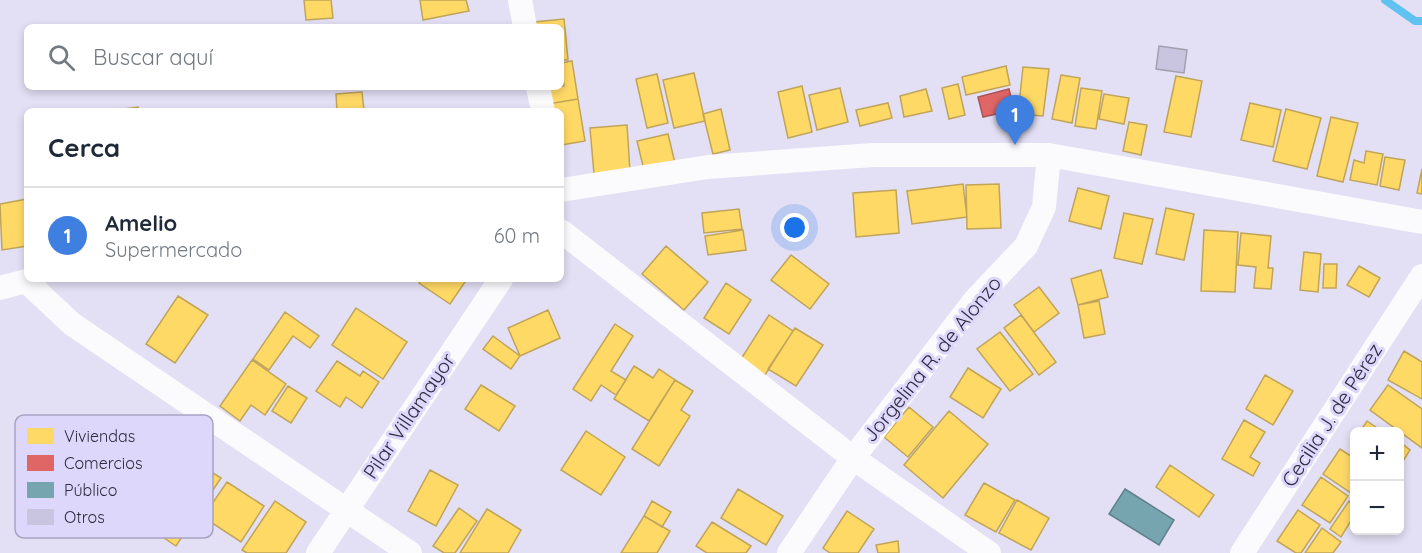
<!DOCTYPE html>
<html lang="es">
<head>
<meta charset="utf-8">
<style>
  body { margin:0; font-family:Quicksand,sans-serif; background:#f6f6f7; color:#1f2937 }
  .controls { position:absolute; right:18px; bottom:18px; display:grid; overflow:hidden; border-radius:9px; box-shadow:0 3px 9px #0003 }
  .controls button { width:54px; height:54px; display:grid; place-items:center; padding:0; border:0; border-bottom:2px solid #e0e1e3; background:#fff; color:#1f2937; font:30px sans-serif }
  .you { position:absolute; left:795px; top:228px; width:21px; height:21px; margin:-15px; border:4px solid #fff; border-radius:50%; background:#1a73e8; box-shadow:0 0 0 9px #1a73e833 }
  .badge { display:grid; place-items:center; width:39px; height:39px; border-radius:50%; background:#d93025; color:#fff; font-size:20px; font-weight:700 }
  .pin { position:absolute; translate:-50% -50px; filter:drop-shadow(0 2px 3px #0008) }
  .pin::after { content:''; position:absolute; top:32px; width:21px; height:18px; background:inherit; clip-path:polygon(0 0,100% 0,50% 100%) }
  .list { margin:0; padding:0; list-style:none }
  h2 { display:flex; justify-content:space-between; align-items:center; height:78px; margin:0; padding:0 24px; font-size:26px }
  h2 small { font-size:20px; font-weight:400; color:#747a83 }
  .list li { display:grid; grid-template-columns:39px 1fr auto; gap:18px; align-items:center; box-sizing:border-box; height:96px; padding:0 24px; border-top:2px solid #e0e1e3 }
  .list b { display:block; font-size:22px; white-space:nowrap }
  .list p { margin:0; font-size:20px; white-space:nowrap; color:#747a83 }
  .list em { font-size:20px; font-style:normal; color:#747a83 }
  .icon { flex:none; width:33px; height:33px; fill:none; stroke:currentColor; stroke-width:2; stroke-linecap:round; stroke-linejoin:round }
  .map { position:relative; flex:none; width:1422px; height:553px; overflow:hidden }
  .search { position:absolute; background:#fff; box-shadow:0 3px 9px #0003; left:24px; top:24px; width:540px; height:66px; display:flex; align-items:center; gap:15px; box-sizing:border-box; padding:0 21px; border-radius:9px; color:#747a83; font-size:22px }
  .panel { position:absolute; background:#fff; box-shadow:0 3px 9px #0003; left:24px; top:108px; width:540px; height:174px; border-radius:9px }
  .map>svg:first-child { display:block }
  .homes { fill:#ffd966; stroke:#c0a459; stroke-width:1.5 }
  .shops { fill:#e06666; stroke:#aa5459; stroke-width:1.5 }
  .public { fill:#76a5af; stroke:#60808c; stroke-width:1.5 }
  .lines { fill:none; stroke-linecap:round; stroke-linejoin:round }
  .stream { stroke:#5fc2f1; stroke-width:8 }
  .building { fill:#c9c4df; stroke:#a29faf; stroke-width:1.5 }
  .street { stroke:#fbfafd; stroke-width:24 }
  .labels { text-anchor:middle; stroke-width:6; stroke-linejoin:round; paint-order:stroke }
  .street-label { font-size:20px; fill:#2d2a3c; stroke:#ddd7fc }
  .key { fill:#ddd7fc; stroke:#a8a3c2; stroke-width:1.5 }
  .key-label { font-size:16px; fill:#2d2a3c }
</style>
</head>
<body>
<div class="map">
<svg width="1422" height="553" viewBox="0 0 1422 553">
  <rect width="100%" height="100%" fill="#e3dff4"/>
  <path class="homes" d="M304 0H331L333 18 306 20Z
    M420 0H466L469 11 423 20Z
    M564 19 568 60H561V27H535L534 22Z
    M572 61 578 99 548 104 546 89 564 86 561 63Z
    M1006 66 1010 85 966 95 962 77Z
    M1023 67 1049 69 1043 116 1018 114Z
    M694 73 705 121 674 128 663 80Z
    M657 74 668 123 647 128 636 79Z
    M1061 75 1080 78 1072 123 1052 119Z
    M1176 76 1202 81 1191 137 1164 132Z
    M958 84 965 115 949 119 942 88Z
    M802 86 812 132 788 138 778 92Z
    M840 88 848 122 817 130 809 95Z
    M1081 88 1102 91 1096 129 1075 126Z
    M926 89 932 111 904 117 900 96Z
    M362 92 364 111H337L336 94Z
    M1104 94 1129 98 1124 124 1099 119Z
    M578 99 585 141 561 145V111H549L548 104Z
    M888 103 892 118 860 126 856 110Z
    M1250 103 1281 110 1273 147 1241 140Z
    M138 107 139 111H124L123 109Z
    M721 109 730 150 713 154 703 114Z
    M1286 109 1321 118 1307 169 1273 161Z
    M1331 117 1358 123 1343 182 1317 176Z
    M1129 122 1147 125 1141 155 1123 151Z
    M627 125 630 171 594 174 590 128Z
    M668 134 675 163 644 170 637 141Z
    M1366 151 1383 154 1377 185 1350 180 1354 160 1364 163Z
    M1385 157 1405 160 1399 190 1380 186Z
    M1422 169V194L1417 193Z
    M963 184 967 217 912 224 907 191Z
    M999 184 1001 228 967 229 966 185Z
    M1078 188 1109 196 1101 229 1069 221Z
    M896 190 899 233 856 237 853 193Z
    M27 199V246L2 250 0 204Z
    M1166 208 1194 214 1184 260 1156 254Z
    M739 209 742 229 704 233 702 213Z
    M1124 213 1153 219 1142 264 1114 258Z
    M743 230 746 250 708 255 705 236Z
    M1204 230 1238 232 1235 292 1201 291Z
    M1241 233 1271 236 1268 268H1273L1271 289 1254 288 1256 267 1238 265Z
    M666 246 708 282 684 310 642 274Z
    M1304 252 1321 254 1318 292 1300 290Z
    M791 255 829 284 810 309 771 280Z
    M1324 264H1337L1336 288H1323Z
    M1359 266 1380 278 1369 297 1347 285Z
    M1101 270 1108 297 1078 305 1071 279Z
    M422 279H467L450 304 419 283Z
    M726 283 751 300 729 334 704 318Z
    M1039 287 1059 313 1034 332 1014 305Z
    M178 296 208 315 175 363 146 344Z
    M1099 301 1105 334 1084 338 1078 305Z
    M356 308 407 342 383 379 332 345Z
    M548 310 560 338 520 356 508 328Z
    M285 312 319 336 310 348 293 336 269 370 253 359Z
    M769 315 793 331 765 375 741 359Z
    M1021 315 1056 362 1039 375 1004 328Z
    M615 324 633 336 611 371 626 380 616 395 601 385 591 401 573 389Z
    M795 328 823 345 796 386 768 369Z
    M1000 332 1033 374 1010 391 977 349Z
    M493 336 520 356 511 369 483 349Z
    M1404 351 1422 362V399L1388 380Z
    M252 360 286 384 265 415 251 405 240 421 220 406Z
    M337 361 360 376 363 371 379 382 362 408 346 397 340 407 316 391Z
    M634 366 653 378 659 369 675 380 649 421 614 399Z
    M968 368 1001 389 983 418 950 397Z
    M1265 375 1293 391 1273 425 1246 409Z
    M675 380 693 391 681 410 690 416 659 466 632 449Z
    M481 385 515 406 499 431 465 409Z
    M1388 385 1422 409V448L1370 410Z
    M288 386 307 398 291 423 272 411Z
    M909 407 933 427 908 457 884 437Z
    M949 411 988 444 943 498 904 465Z
    M1244 420 1265 432 1250 457 1260 463 1253 476 1222 459Z
    M1367 421 1383 432H1360Z
    M586 431 625 457 601 495 561 470Z
    M1400 442 1410 450 1400 466Z
    M1340 449 1354 458V495L1323 474Z
    M183 454 221 478 176 546 139 521Z
    M1170 465 1214 495 1199 517 1156 487Z
    M430 470 458 485 436 526 408 511Z
    M1321 477 1348 496 1330 523 1302 505Z
    M227 482 264 506 241 542 203 517Z
    M984 483 1015 500 996 532 965 515Z
    M738 489 783 516 766 545 721 518Z
    M1017 500 1049 518 1031 550 999 533Z
    M275 501 306 522 286 553H247L242 550Z
    M652 501 671 512 662 527 644 516Z
    M1349 501 1354 504V516L1341 537 1330 529Z
    M459 508 477 521 455 553H444L433 546Z
    M487 509 521 530 508 553H460Z
    M1298 510 1320 525 1301 553H1296L1277 541Z
    M847 511 874 529 858 553H830L823 548Z
    M644 516 670 531 657 553H621Z
    M712 522 751 546 746 553H707L696 546Z
    M1322 528 1341 542 1333 553H1305Z
    M898 541 899 553H878L876 545Z"/>
  <path class="shops" d="M1009 89 1014 110 983 117 978 97Z"/>
  <path class="public" d="M1125 489 1174 520 1159 545 1109 514Z"/>
  <g class="lines">
    <path class="stream" d="M1385 0 1415 21H1422"/>
  </g>
  <path class="building" d="M1159 46 1187 50 1184 73 1156 69Z"/>
  <g class="lines">
    <path class="street" d="M520 0 525 27
      M538 87 543 111
      M561 190 708 167 873 155H1049L1422 222
      M561 231 853 458 989 553
      M26 281 72 324 410 553
      M0 288 34 279
      M318 553 501 279
      M789 553 853 458 975 300 1026 246 1044 207 1049 155
      M1242 553 1422 276"/>
  </g>
  <g class="labels">
    <g class="street-label">
      <text transform="translate(932 359) rotate(-51)" y="7">Jorgelina R. de Alonzo</text>
      <text transform="translate(1332 415) rotate(-57)" y="7">Cecilia J. de Pérez</text>
      <text transform="translate(409 416) rotate(-56)" y="7">Pilar Villamayor</text>
    </g>
  </g>
  <rect x="15" y="415" width="198" height="123" rx="9" class="key"/>
  <rect x="27" y="428" width="27" height="16" fill="#ffd966"/>
  <rect x="27" y="455" width="27" height="16" fill="#e06666"/>
  <rect x="27" y="482" width="27" height="16" fill="#76a5af"/>
  <rect x="27" y="509" width="27" height="16" fill="#c9c4df"/>
  <g class="key-label">
    <text x="64" y="442">Viviendas</text>
    <text x="64" y="469">Comercios</text>
    <text x="64" y="496">Público</text>
    <text x="64" y="523">Otros</text>
  </g>
</svg>
<div class="controls">
<button>+</button>
<button>−</button>
</div>
<div class="you"></div>
<div class="pin badge" style="left:1015px;top:145px;background:#3f7fe0">1</div>
<div class="search"><svg class="icon" aria-label="search" viewBox="0 0 24 24"><circle cx="10" cy="10" r="6"/><path d="M15 15l6 6"/></svg>Buscar aquí</div>
<section class="panel">
<h2>Cerca<small></small></h2>
<ul class="list">
<li><span class="badge" style="background:#3f7fe0">1</span><div><b>Amelio</b><p>Supermercado</p></div><em>60 m</em></li>
</ul>
</section>
</div>
</body>
</html>
